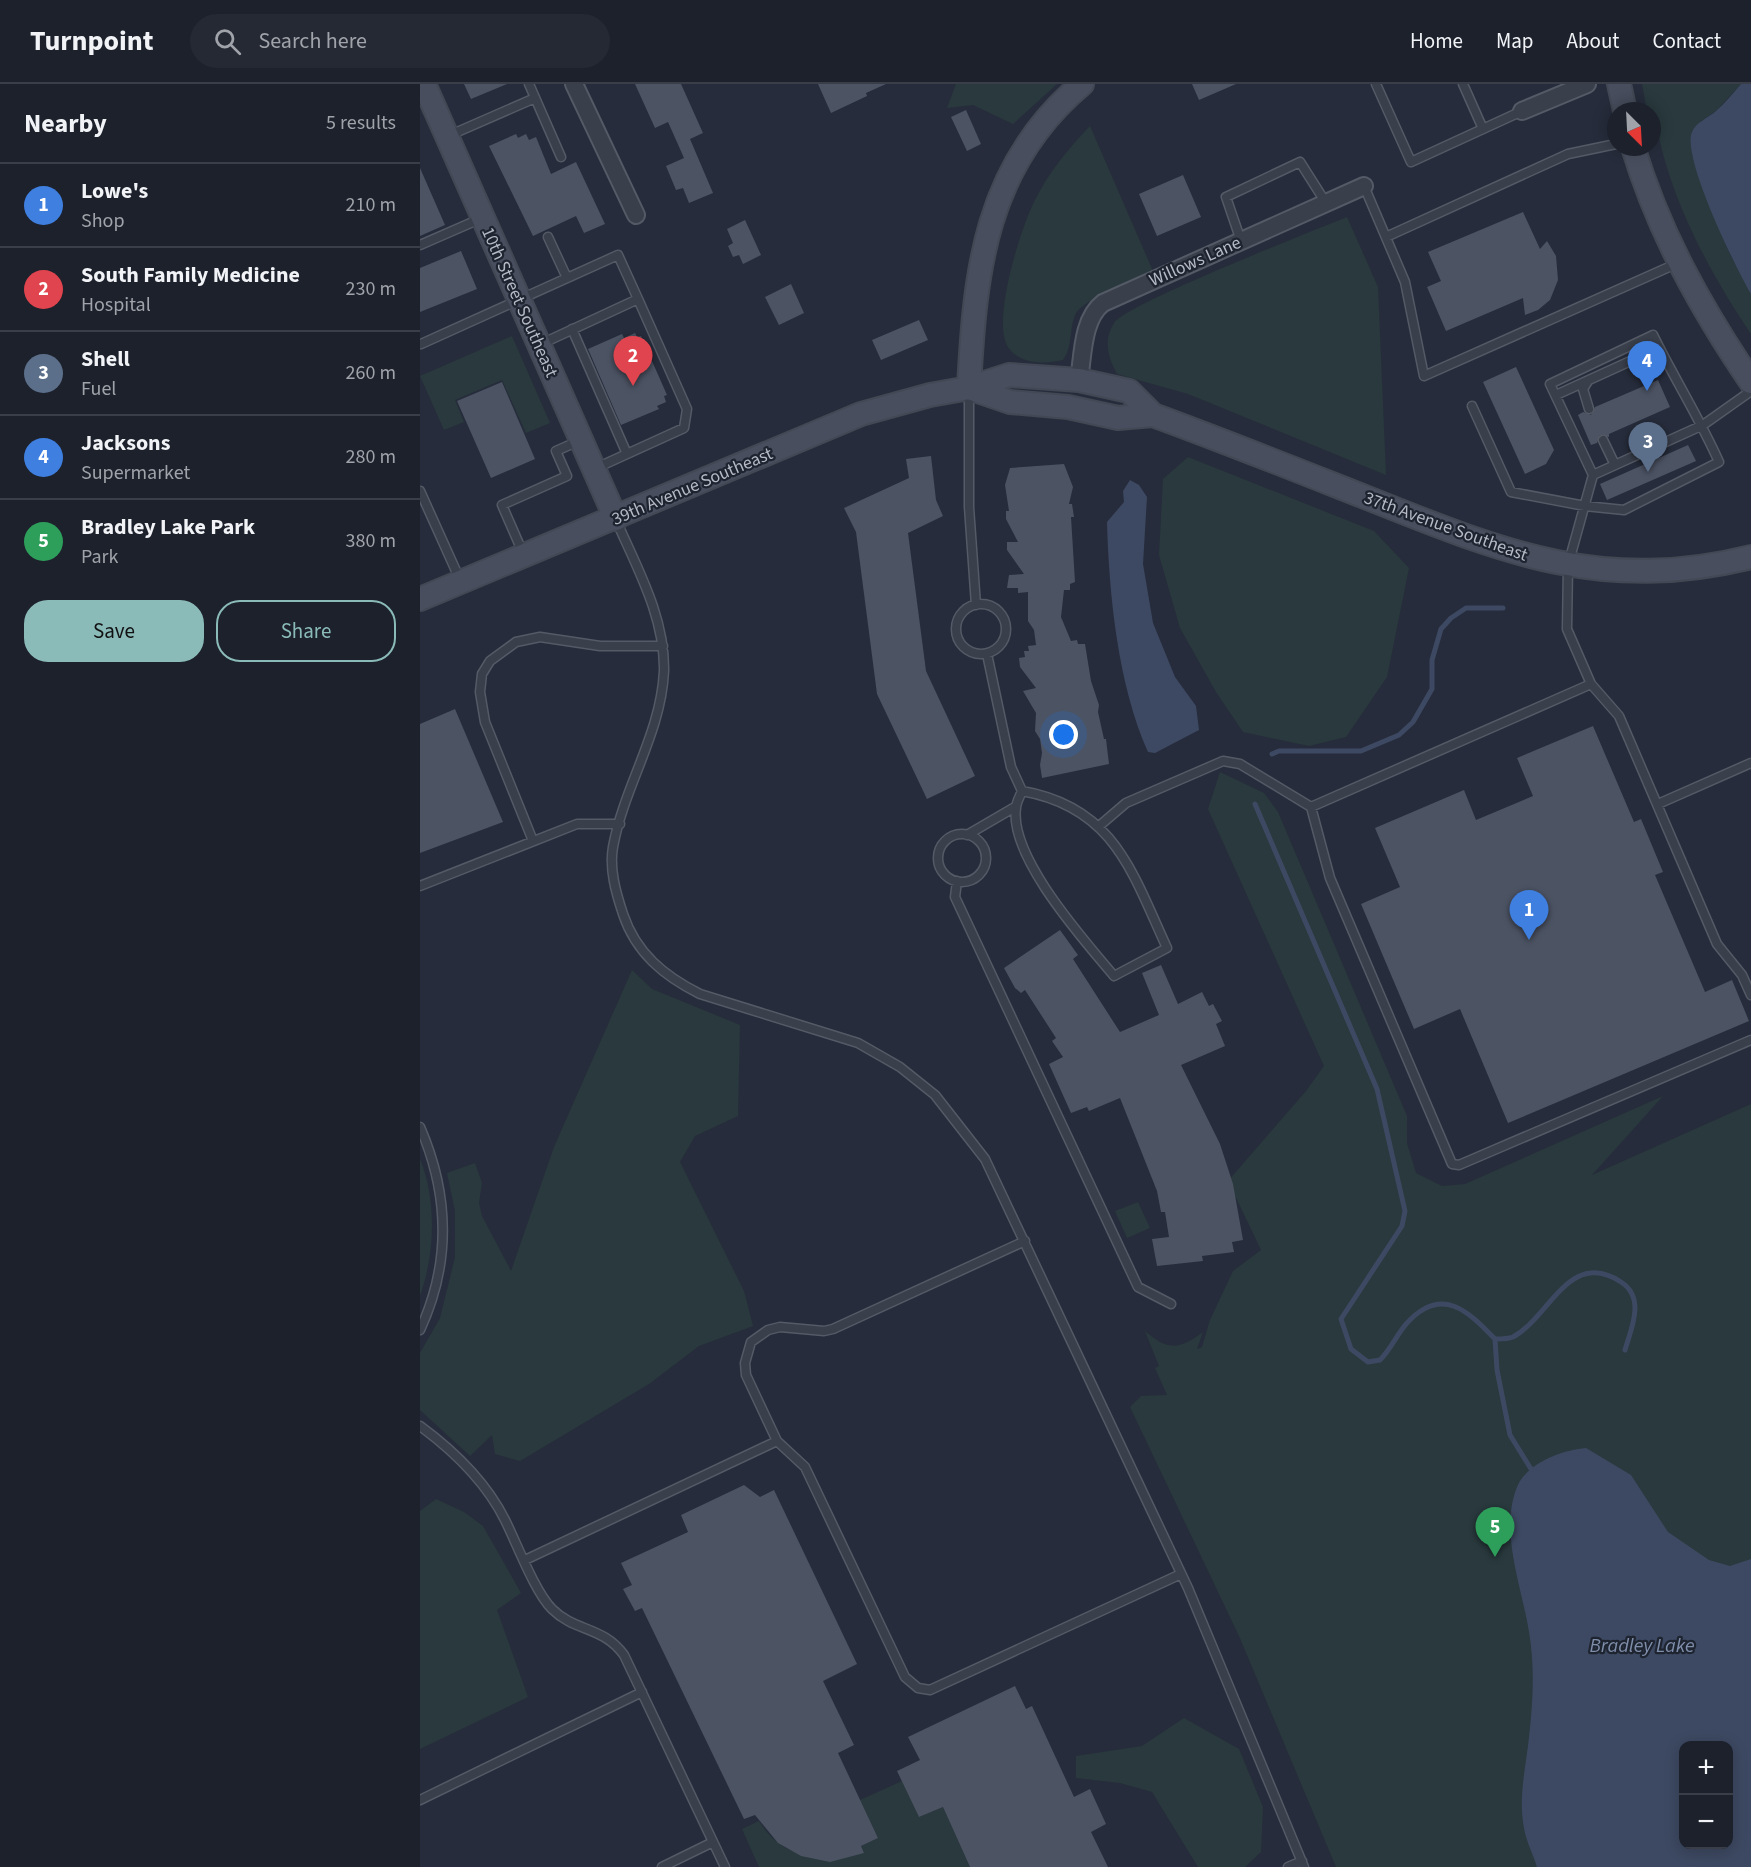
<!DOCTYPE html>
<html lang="en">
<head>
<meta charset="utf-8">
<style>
  body { margin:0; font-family:"Source Sans 3",sans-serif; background:#252934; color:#f1f3f6 }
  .controls { position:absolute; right:18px; bottom:18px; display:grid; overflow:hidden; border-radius:12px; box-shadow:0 3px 15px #0003 }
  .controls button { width:54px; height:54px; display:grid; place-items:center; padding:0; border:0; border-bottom:2px solid #3a3e48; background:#1c212c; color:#f1f3f6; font:30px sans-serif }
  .compass { position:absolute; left:1187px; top:18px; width:54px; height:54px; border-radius:50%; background:#1c212c; box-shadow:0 3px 15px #0003; rotate:156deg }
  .you { position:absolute; left:644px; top:651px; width:21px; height:21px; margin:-15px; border:4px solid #fff; border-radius:50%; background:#1a73e8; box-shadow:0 0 0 9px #1a73e833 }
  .badge { display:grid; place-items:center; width:39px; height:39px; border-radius:50%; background:#8bbbb9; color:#fff; font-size:20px; font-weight:700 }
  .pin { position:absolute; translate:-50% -50px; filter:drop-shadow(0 2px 3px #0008) }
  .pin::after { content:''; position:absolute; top:32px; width:21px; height:18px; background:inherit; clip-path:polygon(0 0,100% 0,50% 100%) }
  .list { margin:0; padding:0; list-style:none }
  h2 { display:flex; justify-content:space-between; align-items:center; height:78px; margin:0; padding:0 24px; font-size:26px }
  h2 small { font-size:20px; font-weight:400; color:#a0a3a9 }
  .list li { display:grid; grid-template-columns:39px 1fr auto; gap:18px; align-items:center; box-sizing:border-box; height:84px; padding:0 24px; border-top:2px solid #3a3e48 }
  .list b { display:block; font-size:22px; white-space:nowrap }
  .list p { margin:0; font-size:20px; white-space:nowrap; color:#a0a3a9 }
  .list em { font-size:20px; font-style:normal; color:#a0a3a9 }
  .actions { display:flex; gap:12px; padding:18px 24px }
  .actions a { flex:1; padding:14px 0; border:2px solid #8bbbb9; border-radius:24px; text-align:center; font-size:21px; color:#8bbbb9 }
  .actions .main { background:#8bbbb9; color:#111 }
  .icon { flex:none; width:33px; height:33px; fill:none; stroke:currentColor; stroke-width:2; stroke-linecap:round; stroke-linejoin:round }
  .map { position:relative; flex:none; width:1331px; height:1783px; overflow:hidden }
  header { display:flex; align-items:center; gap:36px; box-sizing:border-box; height:84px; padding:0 30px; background:#1c212c; border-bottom:2px solid #3a3e48 }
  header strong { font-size:28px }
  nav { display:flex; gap:33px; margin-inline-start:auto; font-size:21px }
  .search { width:420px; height:54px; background:#252934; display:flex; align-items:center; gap:15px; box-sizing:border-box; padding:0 21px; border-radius:33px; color:#a0a3a9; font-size:22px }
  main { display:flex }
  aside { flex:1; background:#1c212c }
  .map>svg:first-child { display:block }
  .green { fill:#29393d; fill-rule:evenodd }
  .water { fill:#3d4962; fill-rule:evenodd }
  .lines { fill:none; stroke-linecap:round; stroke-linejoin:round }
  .stream { stroke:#3d4962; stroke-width:5 }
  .building { fill:#4c5363 }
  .lane-casing { stroke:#545a66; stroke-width:11 }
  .street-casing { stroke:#545a66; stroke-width:20 }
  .secondary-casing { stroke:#424854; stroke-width:26 }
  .lane { stroke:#393f4b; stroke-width:8 }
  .street { stroke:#393f4b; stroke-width:16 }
  .secondary { stroke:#484e5e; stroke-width:22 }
  .labels { text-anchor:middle; stroke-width:4.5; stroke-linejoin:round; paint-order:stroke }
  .street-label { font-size:18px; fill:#b5bac6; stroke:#1e2430 }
  .water-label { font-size:20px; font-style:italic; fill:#7f8eab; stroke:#1e2430 }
</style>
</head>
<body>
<header>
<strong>Turnpoint</strong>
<div class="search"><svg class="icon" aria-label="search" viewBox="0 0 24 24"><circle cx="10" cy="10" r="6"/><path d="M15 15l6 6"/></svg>Search here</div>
<nav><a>Home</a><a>Map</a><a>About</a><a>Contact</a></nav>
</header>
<main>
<aside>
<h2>Nearby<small>5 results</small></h2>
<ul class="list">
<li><span class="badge" style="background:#3f7fe0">1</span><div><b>Lowe's</b><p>Shop</p></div><em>210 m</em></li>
<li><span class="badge" style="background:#e0444e">2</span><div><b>South Family Medicine</b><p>Hospital</p></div><em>230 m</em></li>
<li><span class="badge" style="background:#5c6f8a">3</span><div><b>Shell</b><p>Fuel</p></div><em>260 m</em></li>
<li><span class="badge" style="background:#3f7fe0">4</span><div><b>Jacksons</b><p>Supermarket</p></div><em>280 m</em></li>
<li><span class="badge" style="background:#2e9e5b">5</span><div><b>Bradley Lake Park</b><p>Park</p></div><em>380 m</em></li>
</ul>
<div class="actions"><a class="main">Save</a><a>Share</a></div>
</aside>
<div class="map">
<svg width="1331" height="1783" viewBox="0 0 1331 1783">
  <rect width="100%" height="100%" fill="#262c3b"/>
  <path class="green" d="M536 0H637L593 40 553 21 527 24Z
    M1222 0H1321L1297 26 1280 38 1272 71 1307 164 1331 210V250C1289 188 1245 106 1235 30L1232 32V27H1227Z
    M670 42 733 187C717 195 662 215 655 231 649 246 653 262 643 276 624 280 600 281 588 263 571 237 601 143 615 116 629 88 648 65 670 42Z
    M927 133 958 203 966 391 768 310 697 290C688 273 683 256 694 239 706 220 893 147 927 133Z
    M92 252 130 339 106 349 82 296 35 316 44 338 24 346 0 292Z
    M768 373 954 447 989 484 967 593 926 653 889 662 823 648 796 608 760 544 739 471 743 395Z
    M800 688 844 709 858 728 987 1032V1059L996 1089 1022 1102 1045 1100 1243 1012 1172 1091 1331 1020V1783H916L819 1552 710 1323 721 1312 747 1311 735 1284 739 1282 725 1247C748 1267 759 1266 783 1248L777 1265 782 1263 790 1236 813 1187 841 1166 808 1097 886 1007 904 982 788 725ZM1264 1662H1308V1760H1264Z
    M212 886 232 905 320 941 318 1032 275 1052 260 1078 324 1207 333 1242 279 1262 229 1300 100 1377 75 1370 72 1351 50 1372 0 1326V1269L20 1234 35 1173V1127L27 1089 55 1079 62 1099 59 1119 62 1132 91 1187 134 1063Z
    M0 1075C17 1117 15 1169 0 1212Z
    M718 1118 730 1144 707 1154 695 1127Z
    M16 1415 44 1428 63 1442 101 1509 77 1526 108 1613 0 1665V1427Z
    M764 1634 819 1665 843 1723 841 1768 825 1783H778L732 1708 700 1699 656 1694V1672L722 1662Z
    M482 1697 499 1733 523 1723 550 1783H339L322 1745 339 1737C367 1781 400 1771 444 1769L441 1762 458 1754 440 1716Z"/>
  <path class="water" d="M1321 0H1331V210C1316 185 1261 72 1272 48 1276 38 1288 34 1296 27 1305 19 1313 9 1321 0Z
    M710 396 719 401 727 413 723 480 733 539 755 593 776 622 779 646 735 669 728 668C698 601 689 511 687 438L704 418 703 407Z
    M1166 1364 1211 1391 1248 1448 1289 1476 1310 1482 1331 1475V1783H1117C1113 1770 1106 1757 1104 1744 1098 1713 1106 1683 1109 1653 1113 1618 1115 1583 1109 1548 1102 1503 1079 1448 1097 1403 1107 1379 1142 1366 1166 1364ZM1264 1662H1308V1760H1264Z"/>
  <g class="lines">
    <path class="stream" d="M852 670 859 667H941L979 651 993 638 1012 605V576L1021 545 1031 534 1046 524H1083
      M835 720 957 1005 985 1127 982 1142 921 1235 931 1265 948 1278 960 1276C971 1265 977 1250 987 1239 1022 1201 1048 1227 1075 1255 1081 1255 1088 1255 1093 1253 1130 1233 1149 1164 1201 1198 1226 1214 1211 1245 1205 1266
      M1075 1255 1077 1286 1090 1351 1111 1385"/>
  </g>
  <path class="building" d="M44 0H87L51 15Z
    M215 0H261L283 49 270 55 293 109 269 119 263 104 256 106 246 82 264 74 248 38 235 44Z
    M398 0H466L446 9 447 12 411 29Z
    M772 0H816L779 16Z
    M546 26 561 60 547 67 531 33Z
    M96 50 98 54 106 50 109 56 116 53 131 90 156 78 185 140 164 149 156 132 113 152 69 62Z
    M0 84 25 141 0 152Z
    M763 91 781 133 737 152 719 110Z
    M1103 128 1120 165 1127 157 1136 172 1138 196 1130 216 1118 226 1105 231 1103 214 1026 247 1007 203 1021 197 1008 168Z
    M325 136 341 171 323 180 319 171 313 173 308 162 313 159 307 145Z
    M41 167 57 205 0 228V184Z
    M371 200 384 229 359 241 345 213Z
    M499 236 508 256 461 276 452 256Z
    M215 249 217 253 221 252 247 311 244 312 246 318 237 322 239 325 201 341 168 265 202 250 204 254Z
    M1096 283 1134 366 1126 380 1105 390 1063 298Z
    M1238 296 1250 323 1189 350V353L1180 351 1177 359 1171 361 1158 331 1163 328 1171 331 1175 323Z
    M82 298 115 375 71 394 37 317Z
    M1268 361 1276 377 1187 416 1180 400Z
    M511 372 516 416 523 432 488 449 506 587 555 692 507 715 457 610 436 448 424 424 489 394 486 375Z
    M644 380 653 403 649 420H652L654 433H651L655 498 650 500V506H644L641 533 651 557 657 556 658 560H665L671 597 679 621 678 628 684 655H686L689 680 622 694 620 681 622 669 620 655 615 647 616 629 603 607 616 604 600 583 599 574 605 573 604 567H609L608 562 616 561 614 546 608 537V508L598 509V504H587L589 491 604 490 587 466V458H598L586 435V427H589L585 401 590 384Z
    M35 625 83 738 0 769V640Z
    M1173 642 1214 738 1221 735 1243 788 1235 791 1285 908 1312 896 1329 937 1088 1039 1040 925 994 945 941 820 980 803 955 744 1044 706 1056 736 1113 712 1097 674Z
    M640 846 658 871 653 875 700 948 739 931 722 889 741 881 758 920 782 908 789 922 793 920 802 937 796 940 805 962 761 981 800 1060 813 1100 823 1156 812 1158 814 1168 782 1172 783 1177 737 1182 732 1155 749 1153 745 1128H741L737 1107 700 1014 669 1027 667 1023 651 1029 629 980 643 973 632 957 636 954 605 906 601 909 595 904 584 884Z
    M324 1401 340 1413 354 1406 437 1580 403 1597 434 1661 418 1669 458 1754 441 1762 444 1769 410 1778 381 1772 358 1759 335 1731 324 1735 222 1524 215 1527 203 1505 212 1501 201 1479 268 1448 261 1431Z
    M595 1602 606 1625 612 1622 654 1713 670 1705 686 1740 671 1748 688 1783H550L523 1723 499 1733 477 1687 500 1676 488 1653Z"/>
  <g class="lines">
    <g class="lane-casing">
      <path id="lane" d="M109 0 141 73
        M956 0 991 78 1102 27
        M1043 0 1063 45
        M28 52 115 14
        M944 102 985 198 1004 292 1258 179
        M128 153 147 194
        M966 153 1148 70 1196 60
        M821 157 806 113 880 78 906 119
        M0 161 62 134
        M152 245 207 370
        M1 260 198 171 218 215
        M121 260 218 215 267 325 264 344 174 385
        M1168 297 1163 305 1169 325
        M549 305V423L556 521
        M1136 311 1239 264
        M1052 322 1091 408 1165 422 1204 426 1299 378C1280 335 1254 294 1233 251L1130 300 1173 391 1148 481 1147 545 1171 600 1199 632 1297 860 1322 891 1331 911
        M1183 356 1195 381
        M1173 391 1283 341 1331 307
        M0 407 41 498
        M196 436C217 484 245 533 244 587 241 650 204 702 193 763 189 785 196 809 203 830 216 869 244 892 280 910L438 959 480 983 515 1011 565 1075 768 1504 884 1783
        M103 469 82 421 147 392 136 367 161 356
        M536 545a25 25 0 1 1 50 0a25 25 0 1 1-50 0Z
        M567 570 591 683 602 707C600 712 596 719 596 724 589 773 664 856 694 892L747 864C712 788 694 723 602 707
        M1171 600 891 723 910 794 1032 1080 1039 1081 1331 956
        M1238 720 1331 679
        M678 743 706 719 803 677 820 680 891 723
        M518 774a24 24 0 1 1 48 0a24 24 0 1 1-48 0Z
        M547 751 595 723
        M113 757 65 638 60 608 62 590 70 577 96 558 120 553 180 562H243
        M537 797 535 813 718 1203 751 1220
        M0 802 157 740H200
        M0 1043C29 1110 31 1179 0 1246
        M605 1157 413 1245 404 1247 360 1243 348 1246 331 1258 325 1279 326 1291 357 1357 385 1383 485 1593 498 1604 510 1606 761 1490
        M0 1342C34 1367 66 1398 85 1436 97 1460 115 1508 132 1525 155 1548 183 1542 204 1571L305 1783
        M105 1476 357 1357
        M0 1716 222 1608
        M242 1783 293 1758
        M868 1783 882 1777"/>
    </g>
    <g class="street-casing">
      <path id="street" d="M154 0 216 131
        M1102 27 1167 0
        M659 296C663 272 662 235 683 219L944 102"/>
    </g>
    <g class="secondary-casing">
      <path id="secondary" d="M4 0 196 435
        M1199 0 1205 27
        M1213 63C1239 149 1281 224 1331 298
        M549 304 590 318 648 323 698 334 733 331C804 357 874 385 945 413 1080 467 1182 510 1331 473
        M549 304C555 187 565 81 662 0
        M0 515 441 330 510 311 549 304 589 291 659 296 709 307 733 331"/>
    </g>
    <use href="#lane" class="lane"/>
    <use href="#street" class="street"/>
    <use href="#secondary" class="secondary"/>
  </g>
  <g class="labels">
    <g class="street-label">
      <text transform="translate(775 177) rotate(-24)" y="6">Willows Lane</text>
      <text transform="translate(100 218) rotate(66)" y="6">10th Street Southeast</text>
      <text transform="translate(272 402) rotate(-23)" y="6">39th Avenue Southeast</text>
      <text transform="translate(1026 442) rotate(20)" y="6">37th Avenue Southeast</text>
    </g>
    <g class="water-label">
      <text x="1222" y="1568">Bradley Lake</text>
    </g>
  </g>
</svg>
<div class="controls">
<button>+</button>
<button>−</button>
</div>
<svg class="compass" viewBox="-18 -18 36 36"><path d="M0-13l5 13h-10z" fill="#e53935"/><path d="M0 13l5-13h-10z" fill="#a0a3a9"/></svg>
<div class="you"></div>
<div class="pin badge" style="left:1109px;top:856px;background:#3f7fe0">1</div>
<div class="pin badge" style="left:213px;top:302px;background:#e0444e">2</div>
<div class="pin badge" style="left:1228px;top:388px;background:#5c6f8a">3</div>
<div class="pin badge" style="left:1227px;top:307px;background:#3f7fe0">4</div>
<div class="pin badge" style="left:1075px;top:1473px;background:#2e9e5b">5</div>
</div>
</main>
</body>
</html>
